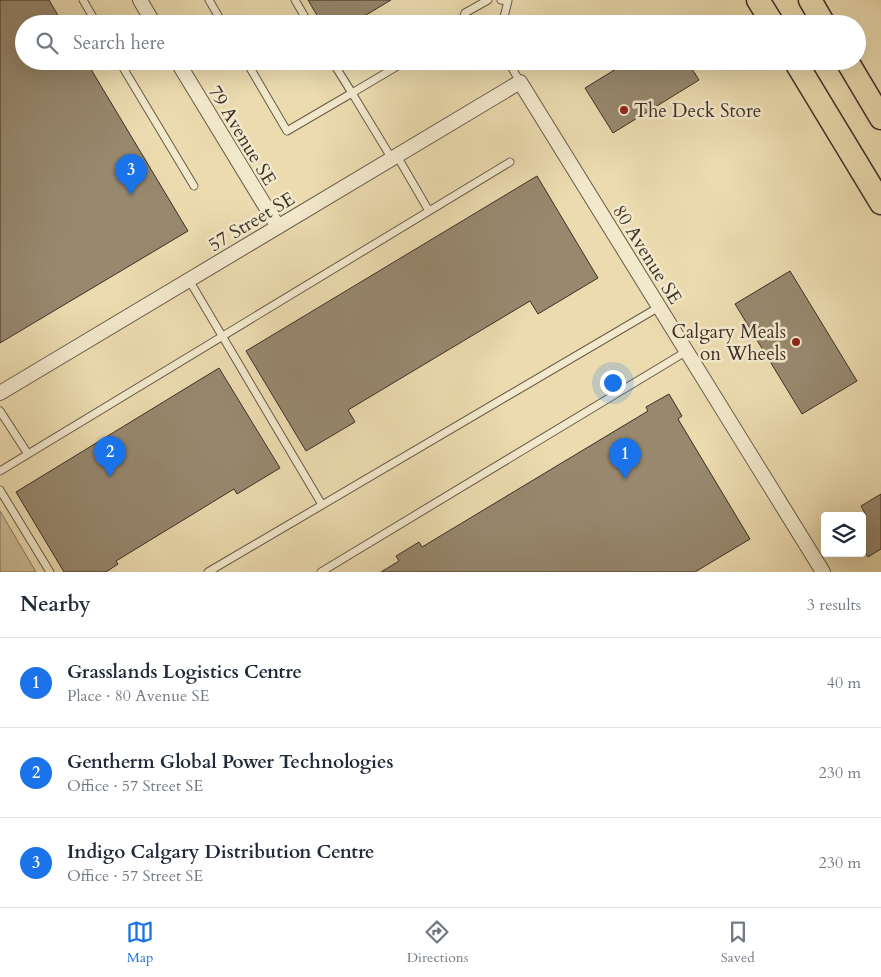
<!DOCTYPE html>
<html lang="en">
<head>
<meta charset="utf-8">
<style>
  body { margin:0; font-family:Cardo,serif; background:#f2f2f3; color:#1f2937 }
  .controls { position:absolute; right:15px; bottom:15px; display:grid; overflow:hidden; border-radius:5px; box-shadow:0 5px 20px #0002 }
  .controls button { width:45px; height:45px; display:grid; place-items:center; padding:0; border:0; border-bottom:1px solid #e0e1e3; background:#fff; color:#1f2937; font:25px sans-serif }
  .you { position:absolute; left:612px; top:382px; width:18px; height:18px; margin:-12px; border:4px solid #fff; border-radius:50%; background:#1a73e8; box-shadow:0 0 0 8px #1a73e833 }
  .badge { display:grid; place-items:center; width:32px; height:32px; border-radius:50%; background:#1a73e8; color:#fff; font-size:16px; font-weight:700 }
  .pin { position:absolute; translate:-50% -41px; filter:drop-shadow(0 1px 2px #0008) }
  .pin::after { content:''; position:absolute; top:26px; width:18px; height:15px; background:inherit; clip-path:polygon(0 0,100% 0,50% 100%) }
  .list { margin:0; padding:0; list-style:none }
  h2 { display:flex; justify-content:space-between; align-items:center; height:65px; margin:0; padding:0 20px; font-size:21px }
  h2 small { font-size:16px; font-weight:400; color:#747a83 }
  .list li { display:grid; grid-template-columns:32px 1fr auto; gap:15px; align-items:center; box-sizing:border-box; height:90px; padding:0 20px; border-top:1px solid #e0e1e3 }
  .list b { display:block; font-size:19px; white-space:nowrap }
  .list p { margin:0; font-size:16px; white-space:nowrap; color:#747a83 }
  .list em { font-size:16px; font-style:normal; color:#747a83 }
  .icon { flex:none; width:28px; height:28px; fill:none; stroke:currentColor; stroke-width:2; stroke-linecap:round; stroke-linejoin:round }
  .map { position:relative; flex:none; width:881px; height:572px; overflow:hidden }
  .search { position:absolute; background:#fff; box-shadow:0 5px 20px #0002; left:15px; right:15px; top:15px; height:55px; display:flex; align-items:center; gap:12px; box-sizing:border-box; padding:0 18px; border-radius:28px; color:#747a83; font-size:19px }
  .sheet { height:335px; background:#fff }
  nav { display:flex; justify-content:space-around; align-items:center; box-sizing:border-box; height:70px; border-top:1px solid #e0e1e3; background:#fff; font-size:14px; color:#747a83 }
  nav a { display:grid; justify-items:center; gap:2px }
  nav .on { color:#1a73e8 }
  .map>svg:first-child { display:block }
  .green { fill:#cdbe98; stroke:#847660 }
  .building { fill:#97886e; stroke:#3c2f27 }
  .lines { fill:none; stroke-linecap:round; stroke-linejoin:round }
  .service-casing { stroke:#685a49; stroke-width:9 }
  .minor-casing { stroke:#685a49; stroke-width:16 }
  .primary-casing { stroke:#3c2f27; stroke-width:25 }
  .service { stroke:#f2e8cb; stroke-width:7 }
  .minor { stroke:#f2e8cb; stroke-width:14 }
  .primary { stroke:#ebdbaf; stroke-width:22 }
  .poi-dot { fill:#8f2418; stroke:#f2e8cb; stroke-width:2 }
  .labels { text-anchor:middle; stroke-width:5; stroke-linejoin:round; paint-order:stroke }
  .poi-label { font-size:19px; fill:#3c2f27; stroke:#f2e8cb; text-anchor:start }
  .street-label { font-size:19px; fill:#3c2f27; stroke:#f2e8cb }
</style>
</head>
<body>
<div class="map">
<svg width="881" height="572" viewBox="0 0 881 572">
  <rect width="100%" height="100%" fill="#ebdbaf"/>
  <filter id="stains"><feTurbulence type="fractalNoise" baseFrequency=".004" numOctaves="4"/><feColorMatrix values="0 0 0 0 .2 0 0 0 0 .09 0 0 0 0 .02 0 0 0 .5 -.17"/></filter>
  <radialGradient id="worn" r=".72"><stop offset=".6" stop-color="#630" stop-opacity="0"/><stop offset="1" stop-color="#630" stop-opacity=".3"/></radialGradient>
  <path class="green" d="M0 511 36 572H0Z"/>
  <path class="building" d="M0 0H49L63 24H24V61H86L188 231 0 343Z
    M308 0H391L351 24H322Z
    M629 61H687L699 80 613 133 585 88Z
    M537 176 598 278 538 314 530 301 348 410 355 422 306 451 246 351Z
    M790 271 857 381 802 414 735 304Z
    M219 368 280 468 237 494 234 489 116 561 118 564 106 572H64L16 492Z
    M669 394 682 416 678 419 750 539 695 572H381L399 561 396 556 419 542 422 547 648 411 646 407Z
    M881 494V549L868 557 862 547V517L866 515 861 506Z"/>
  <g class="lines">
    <g class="service-casing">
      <path id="service" d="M83 0 97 24
        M209 0 223 24
        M295 0 309 24
        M461 24 465 13 488 0
        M498 24 503 21 508 1 501 0
        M119 61 194 186
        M246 61 287 131 352 93 332 61
        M508 61 520 82
        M397 156 429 211
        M392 159 352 93 406 61
        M189 280 321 503
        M0 411 28 454
        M0 471 510 162
        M0 490 50 572
        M208 572 659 307
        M321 572 687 351"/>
    </g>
    <g class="minor-casing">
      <path id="minor" d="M140 0 154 24
        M177 61 278 227
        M0 393 520 82 823 572"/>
    </g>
    <g class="primary-casing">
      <path id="primary" d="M758 0 773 24
        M810 0 824 24
        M795 61 881 203
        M847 61 881 118"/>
    </g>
    <use href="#service" class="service"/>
    <use href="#minor" class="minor"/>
    <use href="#primary" class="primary"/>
  </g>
  <g class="poi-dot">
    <circle cx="624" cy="110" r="5"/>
    <circle cx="796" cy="342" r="5"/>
  </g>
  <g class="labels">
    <g class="poi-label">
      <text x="634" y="117">The Deck Store</text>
      <text x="786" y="338" text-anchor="end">Calgary Meals<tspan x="786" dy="22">on Wheels</tspan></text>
    </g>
    <g class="street-label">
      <text transform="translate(243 135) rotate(59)" y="7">79 Avenue SE</text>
      <text transform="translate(251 221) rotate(-31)" y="7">57 Street SE</text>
      <text transform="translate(648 254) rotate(58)" y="7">80 Avenue SE</text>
    </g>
  </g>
  <rect width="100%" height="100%" filter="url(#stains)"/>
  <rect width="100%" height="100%" fill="url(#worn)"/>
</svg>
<div class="controls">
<button><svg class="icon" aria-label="layers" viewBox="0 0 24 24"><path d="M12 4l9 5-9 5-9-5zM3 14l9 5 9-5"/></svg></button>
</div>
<div class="you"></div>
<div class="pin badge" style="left:625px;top:479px">1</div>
<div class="pin badge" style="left:110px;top:477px">2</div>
<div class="pin badge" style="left:131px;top:195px">3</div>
<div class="search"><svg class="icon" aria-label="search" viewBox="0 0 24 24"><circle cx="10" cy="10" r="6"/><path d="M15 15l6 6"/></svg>Search here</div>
</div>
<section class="sheet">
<h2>Nearby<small>3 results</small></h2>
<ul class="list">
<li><span class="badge">1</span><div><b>Grasslands Logistics Centre</b><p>Place · 80 Avenue SE</p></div><em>40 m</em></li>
<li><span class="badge">2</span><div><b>Gentherm Global Power Technologies</b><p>Office · 57 Street SE</p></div><em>230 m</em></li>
<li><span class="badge">3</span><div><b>Indigo Calgary Distribution Centre</b><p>Office · 57 Street SE</p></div><em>230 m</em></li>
</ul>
</section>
<nav>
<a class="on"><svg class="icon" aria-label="map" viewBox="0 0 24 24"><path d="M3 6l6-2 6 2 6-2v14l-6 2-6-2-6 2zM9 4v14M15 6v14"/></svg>Map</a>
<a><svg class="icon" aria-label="directions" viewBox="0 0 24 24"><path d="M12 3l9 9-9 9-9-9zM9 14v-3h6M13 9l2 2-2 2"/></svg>Directions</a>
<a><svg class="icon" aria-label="saved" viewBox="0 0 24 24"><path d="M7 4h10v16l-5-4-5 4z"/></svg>Saved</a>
</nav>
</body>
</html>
